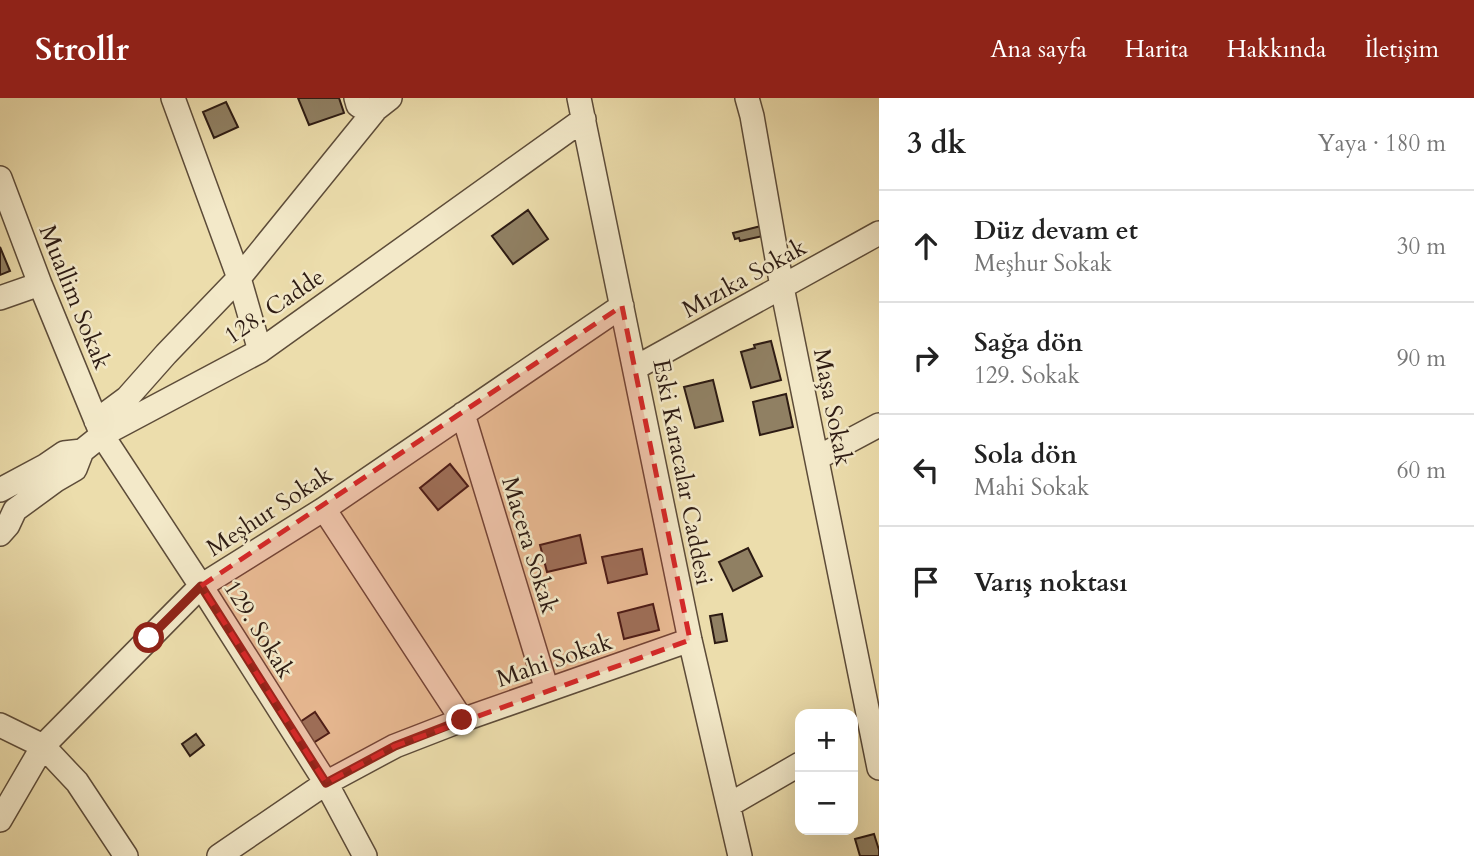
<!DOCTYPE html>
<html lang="tr">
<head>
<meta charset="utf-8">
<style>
  body { margin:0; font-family:Cardo,serif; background:#f6f6f6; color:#222 }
  .controls { position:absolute; right:21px; bottom:21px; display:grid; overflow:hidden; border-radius:14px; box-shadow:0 7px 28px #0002 }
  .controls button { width:63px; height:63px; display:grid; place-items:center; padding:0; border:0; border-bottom:2px solid #e0e0e0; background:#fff; color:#222; font:35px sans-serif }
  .stop { position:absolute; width:21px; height:21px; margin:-16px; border:5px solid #8f2418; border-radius:50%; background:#fff }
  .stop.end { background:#8f2418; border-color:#fff; box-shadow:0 2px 7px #0008 }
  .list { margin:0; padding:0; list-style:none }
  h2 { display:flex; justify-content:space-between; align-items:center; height:91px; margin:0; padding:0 28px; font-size:30px }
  h2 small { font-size:23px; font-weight:400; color:#767676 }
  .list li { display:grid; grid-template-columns:46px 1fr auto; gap:21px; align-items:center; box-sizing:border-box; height:112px; padding:0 28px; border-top:2px solid #e0e0e0 }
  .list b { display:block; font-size:26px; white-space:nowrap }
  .list p { margin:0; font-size:23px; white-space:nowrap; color:#767676 }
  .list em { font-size:23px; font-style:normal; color:#767676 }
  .icon { flex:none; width:38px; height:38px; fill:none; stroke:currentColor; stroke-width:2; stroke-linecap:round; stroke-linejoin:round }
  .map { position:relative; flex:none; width:879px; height:758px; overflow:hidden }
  header { display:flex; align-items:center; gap:42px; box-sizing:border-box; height:98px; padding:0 35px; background:#8f2418; color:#fff }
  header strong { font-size:33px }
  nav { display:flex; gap:38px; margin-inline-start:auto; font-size:24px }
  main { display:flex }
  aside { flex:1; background:#fff }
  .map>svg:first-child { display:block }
  .building { fill:#908063; stroke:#2d1b13; stroke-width:2 }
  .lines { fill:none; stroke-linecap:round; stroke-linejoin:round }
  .minor-casing { stroke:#5d4c39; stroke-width:26 }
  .minor { stroke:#f3e9c9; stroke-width:23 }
  .route { stroke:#8f2418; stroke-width:9 }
  .marked { fill:#d62828; fill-opacity:0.2; stroke:#d62828; stroke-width:5; stroke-dasharray:14 9; stroke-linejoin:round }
  .labels { text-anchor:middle; stroke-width:5; stroke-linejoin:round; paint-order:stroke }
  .street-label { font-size:24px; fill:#2d1b13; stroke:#f3e9c9 }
</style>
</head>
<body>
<header>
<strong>Strollr</strong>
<nav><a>Ana sayfa</a><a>Harita</a><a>Hakkında</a><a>İletişim</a></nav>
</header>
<main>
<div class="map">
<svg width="879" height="758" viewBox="0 0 879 758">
  <rect width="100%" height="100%" fill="#ecddac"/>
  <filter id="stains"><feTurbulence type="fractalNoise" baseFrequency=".00286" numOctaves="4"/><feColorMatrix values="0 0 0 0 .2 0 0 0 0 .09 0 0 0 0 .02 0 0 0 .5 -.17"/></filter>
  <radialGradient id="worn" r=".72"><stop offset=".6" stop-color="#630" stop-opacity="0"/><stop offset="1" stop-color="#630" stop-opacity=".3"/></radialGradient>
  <path class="building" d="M298 0H339L344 15 309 27Z
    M226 4 238 29 214 40 203 14Z
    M528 112 548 141 513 166 492 138Z
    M761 128 763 138 740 143 739 140 735 141 733 135Z
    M0 149 10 173 0 177Z
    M771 243 781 282 751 290 741 254 755 250 754 247Z
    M713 282 723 323 695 330 684 289Z
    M786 296 793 329 760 337 753 304Z
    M450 366 468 388 438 412 420 390Z
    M580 437 586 465 547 474 540 447Z
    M748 450 762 478 733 493 719 464Z
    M642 451 647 476 608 485 602 459Z
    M653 506 659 532 624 541 618 515Z
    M722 516 727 543 715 545 710 518Z
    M315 614 329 635 313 645 300 624Z
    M196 636 204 647 190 658 182 646Z
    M874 736 879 752V758H860L855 741Z"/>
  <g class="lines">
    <g class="minor-casing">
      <path id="minor" d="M173 0 239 180 260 253
        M356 0 358 7 366 12 376 11
        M579 0 690 542 740 758
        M747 0 752 18 782 189 879 670
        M0 80 40 186 102 337 201 488 326 685 365 758
        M0 200 40 186
        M635 270 879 135
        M463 316 547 592
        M96 323 127 300 166 256 239 180 376 11 390 0
        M817 360 879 327
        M0 392 45 368 64 355 82 353
        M324 411 462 622
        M0 436 8 427 15 412 56 382 75 371 82 353 102 337 260 253 584 21
        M0 627 43 648 77 684 126 758
        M729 707 800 666
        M0 722 43 648 201 488 324 411 622 208
        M219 758 326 685 395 648 462 622 690 542"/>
    </g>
    <use href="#minor" class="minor"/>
  </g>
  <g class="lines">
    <path class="route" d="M149 540 201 488 326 685 395 648 462 622"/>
  </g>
  <path class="marked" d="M622 208 690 542 395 648 326 685 201 488Z"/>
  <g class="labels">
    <g class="street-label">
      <text transform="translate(744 180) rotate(-29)" y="8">Mızıka Sokak</text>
      <text transform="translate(75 199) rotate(68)" y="8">Muallim Sokak</text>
      <text transform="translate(274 208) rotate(-34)" y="8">128. Cadde</text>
      <text transform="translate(833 309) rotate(79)" y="8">Maşa Sokak</text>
      <text transform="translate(683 374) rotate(79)" y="8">Eski Karacalar Caddesi</text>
      <text transform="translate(269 413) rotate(-33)" y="8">Meşhur Sokak</text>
      <text transform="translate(530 447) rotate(73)" y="8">Macera Sokak</text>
      <text transform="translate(259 531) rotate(58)" y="8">129. Sokak</text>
      <text transform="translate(554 562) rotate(-19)" y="8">Mahi Sokak</text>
    </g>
  </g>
  <rect width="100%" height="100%" filter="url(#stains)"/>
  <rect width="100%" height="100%" fill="url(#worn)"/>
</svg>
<div class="controls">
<button>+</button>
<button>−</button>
</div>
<div class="stop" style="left:149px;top:540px"></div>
<div class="stop end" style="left:462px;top:622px"></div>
</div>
<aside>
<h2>3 dk<small>Yaya · 180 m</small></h2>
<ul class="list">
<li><svg class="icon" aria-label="ahead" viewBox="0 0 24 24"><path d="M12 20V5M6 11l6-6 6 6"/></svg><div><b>Düz devam et</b><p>Meşhur Sokak</p></div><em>30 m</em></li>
<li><svg class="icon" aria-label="right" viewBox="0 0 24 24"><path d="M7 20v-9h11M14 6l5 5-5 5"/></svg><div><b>Sağa dön</b><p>129. Sokak</p></div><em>90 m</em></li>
<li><svg class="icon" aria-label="left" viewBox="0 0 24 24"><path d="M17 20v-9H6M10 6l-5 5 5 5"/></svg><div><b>Sola dön</b><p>Mahi Sokak</p></div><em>60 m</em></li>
<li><svg class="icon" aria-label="arrive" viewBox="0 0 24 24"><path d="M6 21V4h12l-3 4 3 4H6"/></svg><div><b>Varış noktası</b></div></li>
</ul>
</aside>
</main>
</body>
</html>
